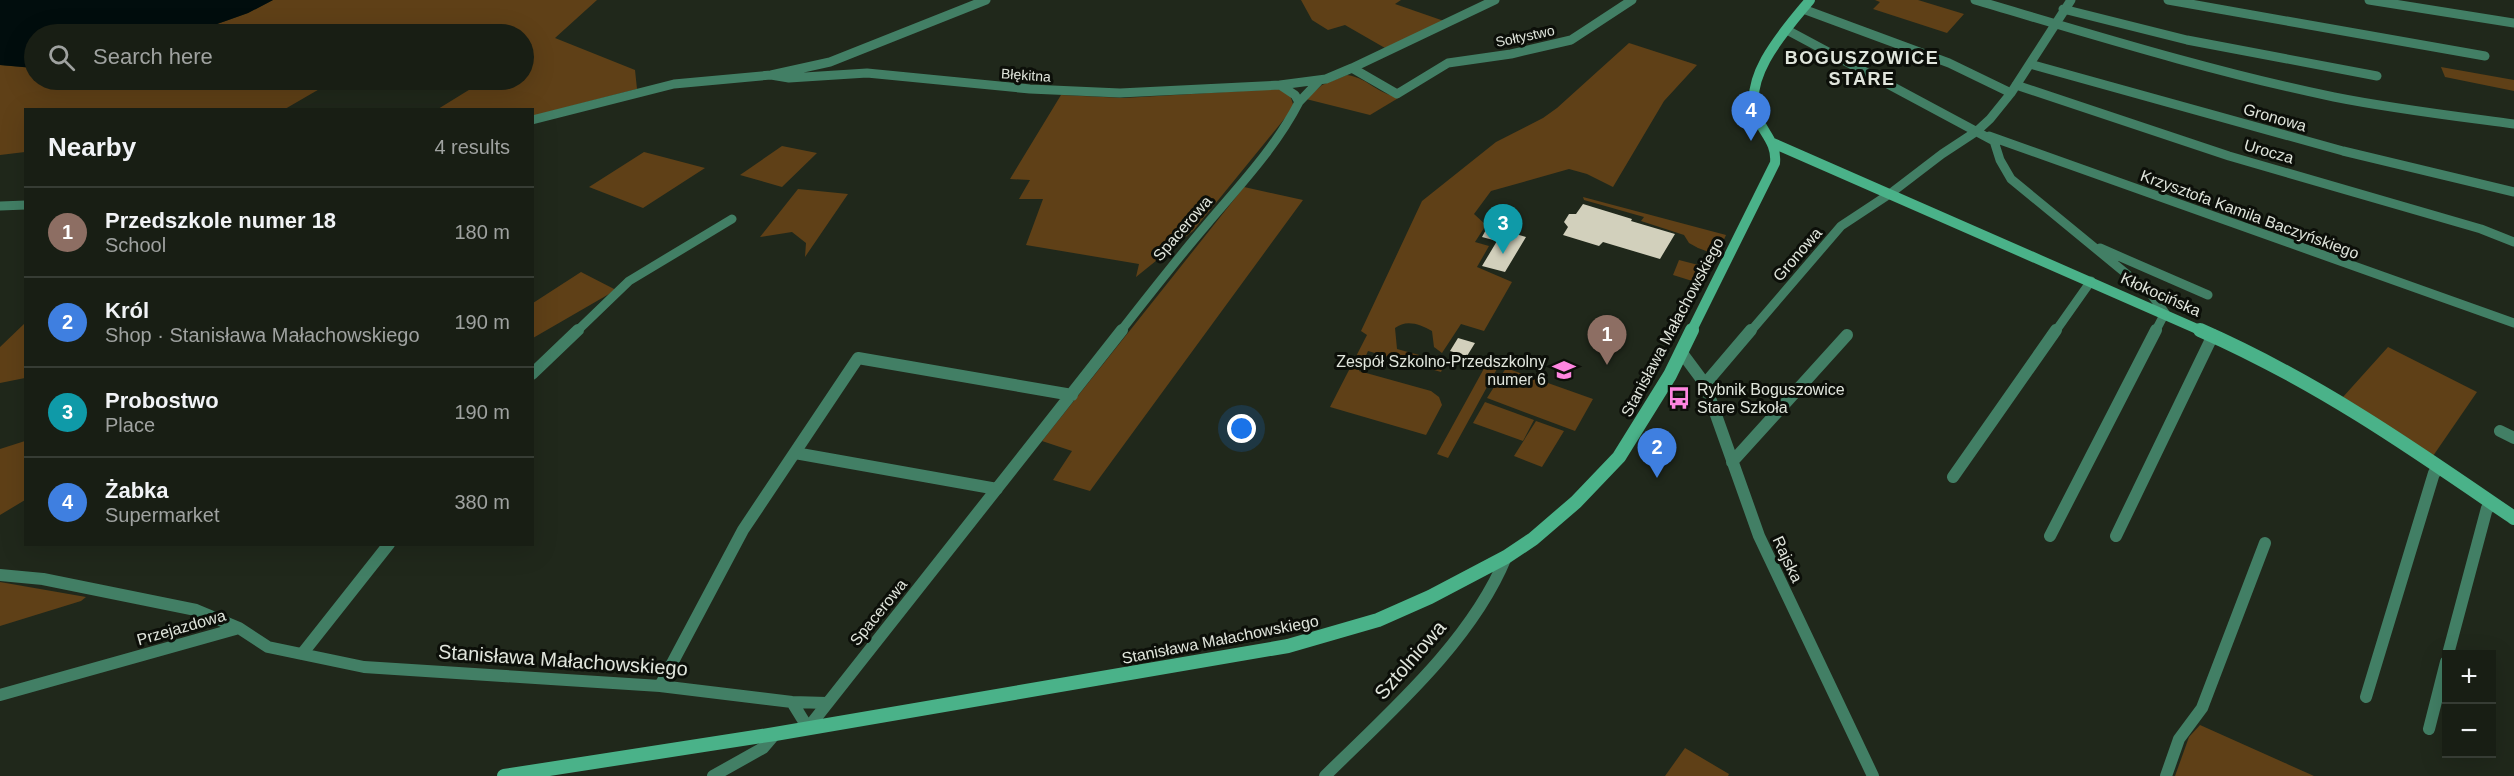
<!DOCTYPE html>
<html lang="en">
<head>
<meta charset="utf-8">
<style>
  body { margin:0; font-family:Helvetica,sans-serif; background:#21271d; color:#f1f3f6 }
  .controls { position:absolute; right:18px; bottom:18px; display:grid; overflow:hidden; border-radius:0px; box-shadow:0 6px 24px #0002 }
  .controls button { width:54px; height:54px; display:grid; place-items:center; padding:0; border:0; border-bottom:2px solid #363c34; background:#181e14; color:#f1f3f6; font:30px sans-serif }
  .you { position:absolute; left:1242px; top:429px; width:21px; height:21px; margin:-15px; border:4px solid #fff; border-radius:50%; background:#1a73e8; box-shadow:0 0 0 9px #1a73e833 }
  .badge { display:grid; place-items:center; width:39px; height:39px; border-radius:50%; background:#0b8043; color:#fff; font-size:20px; font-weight:700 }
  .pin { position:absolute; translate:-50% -50px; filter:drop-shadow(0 2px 3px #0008) }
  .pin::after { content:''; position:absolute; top:32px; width:21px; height:18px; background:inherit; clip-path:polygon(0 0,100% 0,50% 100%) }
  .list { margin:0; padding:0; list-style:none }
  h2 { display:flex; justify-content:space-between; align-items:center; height:78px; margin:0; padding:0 24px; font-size:26px }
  h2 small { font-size:20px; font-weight:400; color:#9fa2a0 }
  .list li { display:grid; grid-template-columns:39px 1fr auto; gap:18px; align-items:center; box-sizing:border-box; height:90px; padding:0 24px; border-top:2px solid #363c34 }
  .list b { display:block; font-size:22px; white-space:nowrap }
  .list p { margin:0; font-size:20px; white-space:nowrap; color:#9fa2a0 }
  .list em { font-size:20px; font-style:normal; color:#9fa2a0 }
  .icon { flex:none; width:33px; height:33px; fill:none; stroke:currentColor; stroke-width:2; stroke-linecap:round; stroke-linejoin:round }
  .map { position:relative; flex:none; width:2514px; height:776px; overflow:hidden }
  .search { position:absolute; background:#181e14; box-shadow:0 6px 24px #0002; left:24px; top:24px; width:510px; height:66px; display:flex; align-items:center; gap:15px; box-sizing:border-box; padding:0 21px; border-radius:33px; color:#9fa2a0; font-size:22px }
  .panel { position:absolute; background:#181e14; box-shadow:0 6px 24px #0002; left:24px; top:108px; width:510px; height:438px; border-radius:0px }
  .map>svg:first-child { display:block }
  .green { fill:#5f4017 }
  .water { fill:#010d0d }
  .building { fill:#d2d0bc }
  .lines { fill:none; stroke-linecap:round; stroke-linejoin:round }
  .street-far1 { stroke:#427f65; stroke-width:9 }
  .street { stroke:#427f65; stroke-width:12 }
  .secondary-far1 { stroke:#4ab289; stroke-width:10 }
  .secondary { stroke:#4ab289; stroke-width:14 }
  .labels { text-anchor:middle; stroke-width:6; stroke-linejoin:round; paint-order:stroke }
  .far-street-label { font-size:14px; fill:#e0e5dc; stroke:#0c0f09 }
  .street-label { font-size:16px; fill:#e0e5dc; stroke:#0c0f09 }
  .poi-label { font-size:16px; fill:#e0e5dc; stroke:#0c0f09; text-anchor:end }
  .far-district-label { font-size:18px; font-weight:bold; letter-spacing:1.5px; fill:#e0e5dc; stroke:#0c0f09 }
  .near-street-label { font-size:20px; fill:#e0e5dc; stroke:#0c0f09 }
</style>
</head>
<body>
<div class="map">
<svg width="2514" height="776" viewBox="0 0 2514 776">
  <rect width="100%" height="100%" fill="#20281b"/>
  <path class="green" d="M273 0H597L555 38 635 70 637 89 533 116 532 110 438 109 485 80H524V34H189L248 13Z
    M1301 0H1401L1395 4 1444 21 1385 48 1345 25 1328 30 1312 20Z
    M1875 0H1918L1964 14 1947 33 1873 9 1880 2Z
    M1629 43 1697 65 1664 101 1613 187 1587 174 1569 169 1491 191 1474 214 1486 225 1475 242 1489 246 1477 267 1512 282 1484 331 1461 324 1442 353 1434 347 1432 331C1420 324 1406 319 1395 328L1397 349 1445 362 1441 372 1368 351 1359 371 1431 391 1439 397 1442 405 1426 435 1330 407 1367 335 1361 331 1422 201 1496 142 1543 118 1557 108Z
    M0 65 34 68V80H335L285 109 26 110 25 152 0 155Z
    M2441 67 2514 80V91L2445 77Z
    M1347 75C1371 79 1375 94 1400 97L1370 115 1306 99 1322 85Z
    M1278 89 1289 92 1294 107 1193 231 1136 277 1139 264 1026 245 1043 199H1019L1030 180 1010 179 1061 95 1124 98Z
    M782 146 817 153 782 187 740 175Z
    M644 152 705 168 643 208 589 187Z
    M1244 187 1303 200 1090 491 1053 480 1072 451 1042 441Z
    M798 189 848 194 805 257 806 243 792 232 760 237Z
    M1583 197 1726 235 1717 255 1698 248 1689 243 1684 235 1641 221 1644 217 1584 200Z
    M1679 260 1710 268 1702 284 1673 275Z
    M581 272 616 290 533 338V303Z
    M25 323V378L0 383V347Z
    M2388 347 2477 392 2433 456 2343 397Z
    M1487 363 1498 367 1448 458 1437 454Z
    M1506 368 1593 399 1575 431 1487 398Z
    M1485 402 1534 420 1523 441 1473 423Z
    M1536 421 1564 431 1542 467 1514 456Z
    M25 441V500L0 515V449Z
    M0 582 86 597 81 601 0 626Z
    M2200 725 2314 776H2175L2189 737Z
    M1685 748 1729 774 1728 776H1665Z"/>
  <path class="water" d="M0 0H273L248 13 189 34H34V68L0 65Z"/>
  <path class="building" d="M1583 204 1632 219 1631 221 1675 234 1660 259 1603 242 1599 246 1563 235 1568 227 1564 222 1569 214H1576Z
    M1488 226 1526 237 1505 272 1482 266 1497 241 1482 237Z
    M1458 338 1475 343 1467 356 1450 351Z"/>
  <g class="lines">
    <path class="street-far1" d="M1975 0C2094 35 2213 72 2334 97 2394 109 2454 116 2514 124
      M2168 0 2485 56
      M2369 0 2514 23
      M1803 9 1949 63 2011 93
      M2063 9 2187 40 2377 76
      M1787 30 1994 141 2000 160 2011 179 2151 294 2165 313 2155 332
      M2030 64 2343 151 2514 192
      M1352 68 1495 0
      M771 75 789 78 867 73 1030 89 1120 93 1280 85 1326 79 1352 68 1397 94 1448 63 1511 54 1571 40 1632 0
      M2016 85 2229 156 2481 229 2514 242
      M1299 102 1320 80
      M532 120 674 84 771 75 830 62 986 0
      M1989 136 2514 323
      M0 206 26 205
      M2100 248 2208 295
      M576 332 629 281 732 219
      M1120 332C1149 295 1177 259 1207 224 1240 185 1276 147 1299 102L1295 95 1280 85
      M1750 332 1841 226 1891 193 1942 154 1977 131 1990 119 2011 93 2071 0
      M2055 332 2091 281"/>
    <path class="street" d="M1682 353 1705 384 1759 536 1873 776
      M532 374 578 330
      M1705 384 1751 330
      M2500 431 2514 438
      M795 453 997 489
      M1732 462 1847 335
      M1953 477 2056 330
      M2050 536 2156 330
      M2116 536 2213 335
      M0 575 43 579 196 610 239 628 268 647 364 667 660 686 792 702 827 703
      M302 654 389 544
      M2448 654 2487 508 2495 505
      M660 686 743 530 858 358 1072 395
      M0 695 239 628
      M2366 697 2434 473 2441 468
      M792 702 808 728
      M808 728 1122 330
      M2429 729 2446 662
      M713 776 763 748 775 734
      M1325 776C1389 713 1472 641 1506 557
      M2166 776 2179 739 2202 708 2265 543"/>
    <path class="secondary-far1" d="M1773 143 2204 332
      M1691 332 1775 163C1777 143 1764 134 1757 117 1741 77 1787 28 1810 0"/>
    <path class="secondary" d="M2200 330C2316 381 2411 447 2514 518
      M504 776 775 734 1288 646 1378 620 1430 597 1506 557 1533 539 1576 502 1619 457 1670 375 1692 330"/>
  </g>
  <defs>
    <g id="school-bare" transform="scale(1.8)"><path d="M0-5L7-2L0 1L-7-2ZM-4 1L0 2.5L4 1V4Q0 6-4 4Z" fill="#fe86e0" stroke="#0c0f09" stroke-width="2.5" paint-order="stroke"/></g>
    <g id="bus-bare" transform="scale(1.8)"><path d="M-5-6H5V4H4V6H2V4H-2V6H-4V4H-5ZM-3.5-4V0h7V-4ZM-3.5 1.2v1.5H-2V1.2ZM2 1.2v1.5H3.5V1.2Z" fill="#fe86e0" stroke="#0c0f09" stroke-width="2.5" paint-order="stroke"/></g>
  </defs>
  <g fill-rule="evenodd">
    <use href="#school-bare" x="1564" y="370"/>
    <use href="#bus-bare" x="1679" y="398"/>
  </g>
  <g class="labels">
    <g class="far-street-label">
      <text transform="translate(1525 36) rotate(-12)" y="5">Sołtystwo</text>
      <text transform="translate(1026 75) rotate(4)" y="5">Błękitna</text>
    </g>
    <g class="street-label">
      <text transform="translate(2275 117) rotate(16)" y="6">Gronowa</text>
      <text transform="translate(2269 151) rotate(16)" y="6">Urocza</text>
      <text transform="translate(2250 214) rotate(20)" y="6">Krzysztofa Kamila Baczyńskiego</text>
      <text transform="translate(1182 228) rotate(-49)" y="6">Spacerowa</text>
      <text transform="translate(1797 254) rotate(-49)" y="6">Gronowa</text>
      <text transform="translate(2161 294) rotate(24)" y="6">Kłokocińska</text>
      <text transform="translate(1672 327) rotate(-62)" y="6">Stanisława Małachowskiego</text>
      <text transform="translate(1788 559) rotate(65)" y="6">Rajska</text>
      <text transform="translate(878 612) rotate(-51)" y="6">Spacerowa</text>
      <text transform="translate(181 627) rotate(-16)" y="6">Przejazdowa</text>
      <text transform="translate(1220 639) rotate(-11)" y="6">Stanisława Małachowskiego</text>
    </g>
    <g class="poi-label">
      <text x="1546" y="367">Zespół Szkolno-Przedszkolny<tspan x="1546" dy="18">numer 6</tspan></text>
      <text x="1697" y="395" text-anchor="start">Rybnik Boguszowice<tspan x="1697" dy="18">Stare Szkoła</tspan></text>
    </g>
    <g class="far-district-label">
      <text x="1862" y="64">BOGUSZOWICE<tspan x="1862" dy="21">STARE</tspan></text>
    </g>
    <g class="near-street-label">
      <text transform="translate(563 660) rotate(4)" y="7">Stanisława Małachowskiego</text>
      <text transform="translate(1410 660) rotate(-49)" y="7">Sztolniowa</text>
    </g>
  </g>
</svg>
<div class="controls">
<button>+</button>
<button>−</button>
</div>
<div class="you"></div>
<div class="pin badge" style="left:1607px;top:365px;background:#8d6e63">1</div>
<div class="pin badge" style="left:1657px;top:478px;background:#3f7fe0">2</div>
<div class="pin badge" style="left:1503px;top:254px;background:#0f9aa8">3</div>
<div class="pin badge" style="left:1751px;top:141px;background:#3f7fe0">4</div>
<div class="search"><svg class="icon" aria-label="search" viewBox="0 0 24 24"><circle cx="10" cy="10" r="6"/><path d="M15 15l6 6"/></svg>Search here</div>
<section class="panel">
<h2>Nearby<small>4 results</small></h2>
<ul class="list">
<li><span class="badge" style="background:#8d6e63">1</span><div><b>Przedszkole numer 18</b><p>School</p></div><em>180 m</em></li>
<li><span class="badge" style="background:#3f7fe0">2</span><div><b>Król</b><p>Shop · Stanisława Małachowskiego</p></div><em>190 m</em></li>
<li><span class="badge" style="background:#0f9aa8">3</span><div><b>Probostwo</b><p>Place</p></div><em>190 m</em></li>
<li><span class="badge" style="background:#3f7fe0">4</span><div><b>Żabka</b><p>Supermarket</p></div><em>380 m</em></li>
</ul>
</section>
</div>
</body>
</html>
